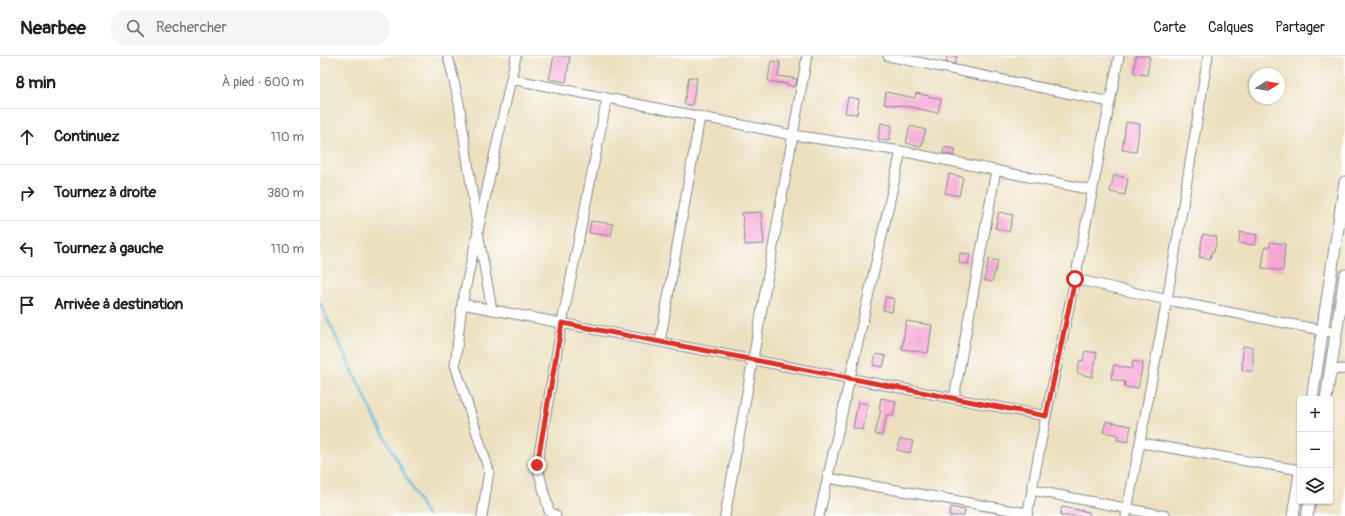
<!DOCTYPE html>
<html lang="fr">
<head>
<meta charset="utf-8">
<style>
  body { margin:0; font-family:Pangolin,sans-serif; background:#f6f6f6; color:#202124 }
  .controls { position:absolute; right:12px; bottom:12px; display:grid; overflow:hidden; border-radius:4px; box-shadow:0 1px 3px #0004 }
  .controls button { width:36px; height:36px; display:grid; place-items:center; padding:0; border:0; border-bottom:1px solid #e0e0e0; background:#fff; color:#202124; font:20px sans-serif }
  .compass { position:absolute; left:929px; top:12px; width:36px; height:36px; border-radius:50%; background:#fff; box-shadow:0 1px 3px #0004; rotate:79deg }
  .stop { position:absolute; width:12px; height:12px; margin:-9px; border:3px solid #d93025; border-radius:50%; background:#fff }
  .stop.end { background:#d93025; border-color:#fff; box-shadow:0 1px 4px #0008 }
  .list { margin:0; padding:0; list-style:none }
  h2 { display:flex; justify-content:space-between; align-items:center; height:52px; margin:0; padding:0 16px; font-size:17px }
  h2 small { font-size:13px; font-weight:400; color:#757577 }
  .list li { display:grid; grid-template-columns:26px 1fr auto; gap:12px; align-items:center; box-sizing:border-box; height:56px; padding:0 16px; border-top:1px solid #e0e0e0 }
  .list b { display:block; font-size:15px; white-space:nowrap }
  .list em { font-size:13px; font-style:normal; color:#757577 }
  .icon { flex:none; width:22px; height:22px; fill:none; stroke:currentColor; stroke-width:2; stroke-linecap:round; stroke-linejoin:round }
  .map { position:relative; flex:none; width:1025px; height:460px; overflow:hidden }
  header { display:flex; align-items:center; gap:24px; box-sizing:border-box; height:56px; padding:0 20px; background:#fff; border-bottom:1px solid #e0e0e0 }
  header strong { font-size:19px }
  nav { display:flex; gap:22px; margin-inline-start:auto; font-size:14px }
  .search { width:280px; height:36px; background:#f6f6f6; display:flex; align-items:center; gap:10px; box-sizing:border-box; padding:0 14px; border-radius:22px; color:#757577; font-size:15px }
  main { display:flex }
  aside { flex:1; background:#fff }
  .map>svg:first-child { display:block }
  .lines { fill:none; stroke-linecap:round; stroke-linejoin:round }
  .stream { stroke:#5dbddc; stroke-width:2.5 }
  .building { fill:#f7a7d5 }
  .minor-casing { stroke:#84888e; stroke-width:11 }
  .major-casing { stroke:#84888e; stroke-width:13 }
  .minor { stroke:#fff; stroke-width:9 }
  .major { stroke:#fff; stroke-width:11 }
  .route { stroke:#d93025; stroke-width:5 }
</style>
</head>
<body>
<header>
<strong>Nearbee</strong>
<div class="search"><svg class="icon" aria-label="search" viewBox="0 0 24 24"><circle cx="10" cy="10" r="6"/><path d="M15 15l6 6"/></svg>Rechercher</div>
<nav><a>Carte</a><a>Calques</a><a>Partager</a></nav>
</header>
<main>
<aside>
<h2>8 min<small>À pied · 600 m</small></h2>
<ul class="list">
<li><svg class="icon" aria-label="ahead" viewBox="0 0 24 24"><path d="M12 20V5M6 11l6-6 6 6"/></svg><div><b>Continuez</b></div><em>110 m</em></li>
<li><svg class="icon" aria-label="right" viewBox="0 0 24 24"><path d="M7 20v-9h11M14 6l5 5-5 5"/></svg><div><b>Tournez à droite</b></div><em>380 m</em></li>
<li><svg class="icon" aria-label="left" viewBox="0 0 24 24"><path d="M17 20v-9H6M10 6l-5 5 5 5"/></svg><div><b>Tournez à gauche</b></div><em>110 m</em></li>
<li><svg class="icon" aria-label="arrive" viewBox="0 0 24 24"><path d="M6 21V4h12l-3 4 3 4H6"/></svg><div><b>Arrivée à destination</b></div></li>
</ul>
</aside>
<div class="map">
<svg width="1025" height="460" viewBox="0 0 1025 460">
  <rect width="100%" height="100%" fill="#fff"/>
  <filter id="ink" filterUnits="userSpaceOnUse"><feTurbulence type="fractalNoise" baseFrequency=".025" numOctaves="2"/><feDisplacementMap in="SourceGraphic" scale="8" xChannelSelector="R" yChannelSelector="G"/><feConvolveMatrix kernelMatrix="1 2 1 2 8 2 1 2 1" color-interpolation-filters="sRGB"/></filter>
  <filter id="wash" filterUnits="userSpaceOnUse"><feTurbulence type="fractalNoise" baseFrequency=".012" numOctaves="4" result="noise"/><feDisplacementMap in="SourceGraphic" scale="16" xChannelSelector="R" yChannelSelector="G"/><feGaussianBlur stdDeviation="0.9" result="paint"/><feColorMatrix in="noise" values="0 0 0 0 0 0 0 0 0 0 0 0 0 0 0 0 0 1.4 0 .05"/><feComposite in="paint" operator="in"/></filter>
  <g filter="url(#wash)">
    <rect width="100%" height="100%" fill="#ece0bf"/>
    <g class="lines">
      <path class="stream" d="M0 247 57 366 107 460"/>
    </g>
    <g id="blocks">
      <path class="building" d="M234 0H250L246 26 229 23Z
        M627 0H637L635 8 626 6Z
        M816 0H830L827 19 814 17Z
        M451 5 460 6 458 20 477 23 476 29H474V31L466 29 467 28 448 25Z
        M369 21 377 22 372 49 364 48Z
        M566 36 595 42 596 37 621 43 618 57 590 51 564 48Z
        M528 41 539 43 537 58 525 57Z
        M806 66 820 68 816 96 802 94Z
        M561 67 572 69 569 85 558 83Z
        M590 70 606 74 601 91 586 87Z
        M624 91 635 93 634 100 623 97Z
        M629 118 643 121 639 140 625 137Z
        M794 119 808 122 805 139 790 136Z
        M441 156 444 188 425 189 422 157Z
        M679 156 693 159 689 176 675 172Z
        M271 165 293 168 291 180 269 177Z
        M920 176 937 179 935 189 919 187Z
        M883 178 897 181 894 196 892 195 890 203 879 201Z
        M950 186 965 188 963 215 942 212 945 191H950Z
        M640 197 650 198 648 208 639 207Z
        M669 203 678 205 672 226 664 224Z
        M566 241 574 243 572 256 563 254Z
        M586 265 612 269 608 297 582 293Z
        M923 290 933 291V315H922Z
        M765 295 777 297 772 321 757 317 760 304 763 305Z
        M556 298 566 300 563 311 553 309Z
        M813 305 823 307 818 332 812 331 811 332 804 331 805 326 791 323 794 309 811 313Z
        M561 342 576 345 573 360 567 359 562 380 555 378 561 354H559Z
        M538 346 548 348 543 374 533 372Z
        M786 365 811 370 808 386 797 384 798 379 783 376Z
        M580 383 593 385 590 397 577 394Z
        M631 451 645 454 644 460H629Z
        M742 451 769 456V460H740Z"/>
    </g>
  </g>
  <g filter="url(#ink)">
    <use href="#blocks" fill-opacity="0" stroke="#84888e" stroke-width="1"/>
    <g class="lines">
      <g class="minor-casing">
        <path id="minor" d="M128 0 139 47 158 176 172 254
          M568 0 790 46
          M191 23 473 79 581 95 772 134
          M755 223 847 244 1016 277
          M142 248 726 360
          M340 286 380 61
          M1010 314 1025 313
          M634 342 676 114
          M821 387 980 414
          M508 422 707 457
          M712 434 846 460
          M162 460 169 415 135 309 142 248 196 0
          M236 460 229 455 217 409 242 267 287 42
          M405 460 487 0
          M499 460 581 95
          M707 460 726 360 755 223 799 0
          M806 460 847 244 888 0"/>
      </g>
      <g class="major-casing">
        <path id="major" d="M992 343 1025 126
          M1006 343 1025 219
          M973 460 980 418
          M987 460 990 445"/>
      </g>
      <use href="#minor" class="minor"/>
      <use href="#major" class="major"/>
    </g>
  </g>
  <g class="lines" filter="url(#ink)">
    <path class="route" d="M217 409 242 267 726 360 755 223"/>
  </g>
</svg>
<div class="controls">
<button>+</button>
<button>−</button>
<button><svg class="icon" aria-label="layers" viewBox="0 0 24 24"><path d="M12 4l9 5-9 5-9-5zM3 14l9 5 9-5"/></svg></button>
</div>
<svg class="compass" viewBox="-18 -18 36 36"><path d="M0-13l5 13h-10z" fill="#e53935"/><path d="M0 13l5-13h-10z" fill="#757577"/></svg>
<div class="stop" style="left:755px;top:223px"></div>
<div class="stop end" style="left:217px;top:409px"></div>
</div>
</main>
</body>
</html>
